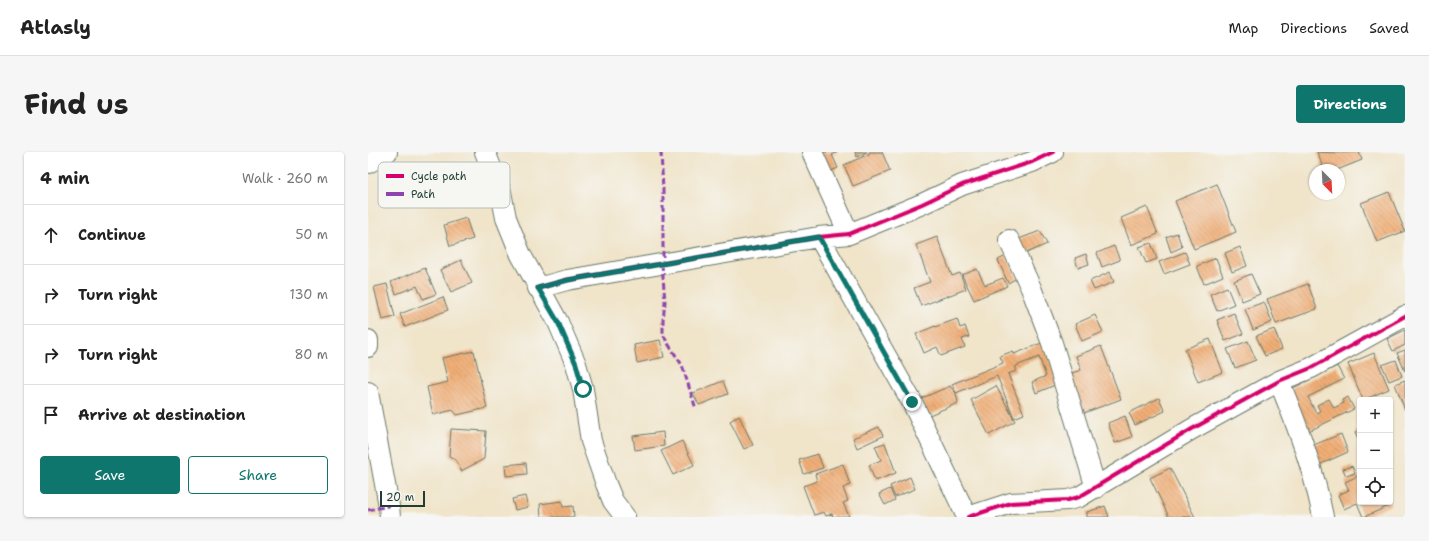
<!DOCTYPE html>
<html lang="en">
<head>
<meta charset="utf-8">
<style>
  body { margin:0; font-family:"Shantell Sans",sans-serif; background:#f6f6f6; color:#222 }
  .controls { position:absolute; right:12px; bottom:12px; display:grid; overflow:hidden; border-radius:4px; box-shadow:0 1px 3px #0004 }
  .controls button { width:36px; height:36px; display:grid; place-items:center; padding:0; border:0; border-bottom:1px solid #e0e0e0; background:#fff; color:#222; font:20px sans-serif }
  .compass { position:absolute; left:941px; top:12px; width:36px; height:36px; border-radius:50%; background:#fff; box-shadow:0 1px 3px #0004; rotate:156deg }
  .scale { position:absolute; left:12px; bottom:10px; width:45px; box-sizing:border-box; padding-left:4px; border:2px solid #1f3d34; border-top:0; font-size:11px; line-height:14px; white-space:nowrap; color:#1f3d34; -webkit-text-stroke:3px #f6f6f2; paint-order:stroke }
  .stop { position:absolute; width:12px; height:12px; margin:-9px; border:3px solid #0f766e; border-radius:50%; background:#fff }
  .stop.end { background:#0f766e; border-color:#fff; box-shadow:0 1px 4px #0008 }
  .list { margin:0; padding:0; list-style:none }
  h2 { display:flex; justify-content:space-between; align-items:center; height:52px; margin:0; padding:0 16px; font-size:17px }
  h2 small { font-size:13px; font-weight:400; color:#767676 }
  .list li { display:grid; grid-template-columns:26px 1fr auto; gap:12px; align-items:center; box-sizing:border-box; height:60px; padding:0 16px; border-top:1px solid #e0e0e0 }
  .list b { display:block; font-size:15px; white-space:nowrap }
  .list em { font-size:13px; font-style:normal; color:#767676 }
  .actions { display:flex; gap:8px; padding:12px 16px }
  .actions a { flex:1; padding:9px 0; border:1px solid #0f766e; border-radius:4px; text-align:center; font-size:14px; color:#0f766e }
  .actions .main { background:#0f766e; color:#fff }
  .icon { flex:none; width:22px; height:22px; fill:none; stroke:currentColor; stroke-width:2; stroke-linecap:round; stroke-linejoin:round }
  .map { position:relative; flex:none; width:1037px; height:365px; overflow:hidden; border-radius:4px }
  header { display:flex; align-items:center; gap:24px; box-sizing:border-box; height:56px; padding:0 20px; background:#fff; border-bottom:1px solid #e0e0e0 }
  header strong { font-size:19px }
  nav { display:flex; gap:22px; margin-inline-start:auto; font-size:14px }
  .intro { display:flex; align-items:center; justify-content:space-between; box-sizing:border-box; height:96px; padding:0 24px }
  h1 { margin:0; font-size:28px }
  .button { padding:10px 18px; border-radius:4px; background:#0f766e; color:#fff; font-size:14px; font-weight:700 }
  main { display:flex; gap:24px; padding:0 24px }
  aside { flex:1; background:#fff; border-radius:4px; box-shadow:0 1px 3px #0004 }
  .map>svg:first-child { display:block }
  .building { fill:url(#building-back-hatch) }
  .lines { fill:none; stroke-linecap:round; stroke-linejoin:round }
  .minor-casing { stroke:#687768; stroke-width:22 }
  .minor { stroke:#fff; stroke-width:20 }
  .quiet { stroke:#8e44ad; stroke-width:3; stroke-dasharray:6 3; stroke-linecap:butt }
  .cycleway-casing { stroke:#f6f6f2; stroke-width:6 }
  .cycleway { stroke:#d6006c; stroke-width:4 }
  .route { stroke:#0f766e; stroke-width:5 }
  .key { fill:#f6f6f2; stroke:#b6beb9; stroke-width:1 }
  .key-label { font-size:11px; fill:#1f3d34 }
</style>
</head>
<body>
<header>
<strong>Atlasly</strong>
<nav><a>Map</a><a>Directions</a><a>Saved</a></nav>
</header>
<div class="intro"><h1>Find us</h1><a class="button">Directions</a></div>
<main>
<aside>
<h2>4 min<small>Walk · 260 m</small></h2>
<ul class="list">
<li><svg class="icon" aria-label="ahead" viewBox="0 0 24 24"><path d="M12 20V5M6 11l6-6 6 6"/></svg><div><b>Continue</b></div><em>50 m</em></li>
<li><svg class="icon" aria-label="right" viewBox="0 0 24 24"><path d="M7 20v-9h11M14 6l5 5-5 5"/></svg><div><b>Turn right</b></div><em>130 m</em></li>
<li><svg class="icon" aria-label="right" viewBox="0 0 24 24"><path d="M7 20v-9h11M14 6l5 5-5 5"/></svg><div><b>Turn right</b></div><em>80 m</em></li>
<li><svg class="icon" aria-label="arrive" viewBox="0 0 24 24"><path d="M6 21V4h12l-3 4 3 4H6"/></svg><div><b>Arrive at destination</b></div></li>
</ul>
<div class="actions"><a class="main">Save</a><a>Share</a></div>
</aside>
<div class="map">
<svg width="1037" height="365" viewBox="0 0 1037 365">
  <defs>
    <pattern id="building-back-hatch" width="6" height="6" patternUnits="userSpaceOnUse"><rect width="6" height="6" fill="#f1af77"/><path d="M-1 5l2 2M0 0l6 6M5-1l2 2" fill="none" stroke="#c39062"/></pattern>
  </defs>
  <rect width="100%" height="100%" fill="#f6f6f2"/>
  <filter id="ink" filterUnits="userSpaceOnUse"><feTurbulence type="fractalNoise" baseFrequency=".025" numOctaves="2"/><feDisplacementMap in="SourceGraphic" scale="8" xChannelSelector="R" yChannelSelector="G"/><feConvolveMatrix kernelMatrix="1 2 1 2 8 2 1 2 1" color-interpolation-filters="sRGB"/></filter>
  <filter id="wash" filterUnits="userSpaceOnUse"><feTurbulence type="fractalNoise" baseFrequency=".012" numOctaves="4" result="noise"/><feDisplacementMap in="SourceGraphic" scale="16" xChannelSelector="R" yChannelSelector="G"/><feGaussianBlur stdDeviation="0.9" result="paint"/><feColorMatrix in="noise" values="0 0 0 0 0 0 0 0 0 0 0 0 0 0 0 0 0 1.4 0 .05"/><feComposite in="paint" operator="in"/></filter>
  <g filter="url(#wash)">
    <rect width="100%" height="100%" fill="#f0e4c9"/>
    <g id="blocks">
      <path class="building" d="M452 0H470L464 3 470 16 461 20Z
        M487 0H499L489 5Z
        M501 0H514L522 19 485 34 476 13 501 2Z
        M949 0 970 1 991 0 994 8 969 18H956Z
        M849 32 868 80 826 97 807 49Z
        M1021 40 1037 79 1009 90 993 51Z
        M779 55 790 82 763 93 753 66Z
        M98 66 105 87 82 94 76 73Z
        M672 79 679 92 656 102 648 88Z
        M809 81 814 95 803 100 798 85Z
        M569 85 584 124 592 121 598 137 553 154 546 136 562 130 548 93Z
        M783 91 789 107 778 111 771 95Z
        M746 94 752 108 734 115 729 101Z
        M872 95 879 114 864 120 857 101Z
        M817 100 822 112 796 122 791 110Z
        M718 102 721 112 710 116 707 106Z
        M638 104 649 126 640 131 630 108Z
        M848 106 855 124 836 132 829 114Z
        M93 108 104 131 83 140 72 118Z
        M57 116 68 142 55 147 49 134 28 142 23 130Z
        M609 117 617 133 635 126 639 134 606 148 594 123Z
        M742 120 746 130 726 138 722 129Z
        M883 122 892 142 874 149 866 129Z
        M19 132 27 165 14 168 6 135Z
        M940 132 949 157 908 172 899 147Z
        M859 135 866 152 849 159 842 142Z
        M75 145 80 158 37 175 32 162Z
        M896 150 904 170 885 178 877 157Z
        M866 161 875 182 857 189 849 168Z
        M727 163 735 180 714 189 707 172Z
        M589 167 592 176 597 174 601 185 594 187 597 195 573 204 569 195 556 201 548 182 567 174V175Z
        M906 177 914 197 897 204 888 184Z
        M1037 178V193L1025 199 1019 187Z
        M842 187 855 220 830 230 817 197Z
        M292 188 296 205 269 211 266 193Z
        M880 189 888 208 867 216 859 197Z
        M676 190 692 231 668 241 664 230 678 224 671 205 648 214V219L640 222 656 262 646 266 629 224 588 241 584 232 635 211 632 204 645 199 646 202Z
        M733 194 753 247 716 261 701 222 713 218 708 204Z
        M1037 198V219L1029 201Z
        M106 199 119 256 89 263 85 258 65 263 59 235 80 230 74 206Z
        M1006 201 1021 237 995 248 980 212Z
        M1028 208 1034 224 1021 229 1014 213Z
        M969 214 976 227 940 245 948 261 952 259 949 253 961 247 966 256 976 251 974 248 980 245 986 257 941 279 921 238Z
        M1037 228V258L1027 232Z
        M355 229 360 242 331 253 325 241Z
        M582 234 588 241 590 251 559 264 552 247Z
        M628 234 647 269 621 283 603 248Z
        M791 246 797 259 767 273 761 261Z
        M371 264 385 293 376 297 362 269Z
        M757 264 764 285 747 291 740 271Z
        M511 275 515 284 489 296 485 286Z
        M83 277 118 279 116 307 93 319 89 309 81 304Z
        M992 278V290L987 280Z
        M295 280 296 294 267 298 265 284Z
        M973 282 980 300 951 313 943 294Z
        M314 289 326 313 305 323 293 299Z
        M517 291 528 321 507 329 501 313 513 308 507 294Z
        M450 302 455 316 436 322 431 308Z
        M158 311 159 322 138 324 137 313Z
        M475 312 482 333 475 336 480 349 475 351 481 364 465 365 464 362 458 364 456 360 446 363 435 334 449 329 447 322Z
        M984 314 987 321 978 324 975 317Z
        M802 316 827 365H801L782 326Z
        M992 323V350H1022L1023 353 996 365H995L989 351 976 357 970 343 981 338 977 330Z
        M542 325 547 337 527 345 522 334Z
        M522 337 527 348 517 353 511 342Z
        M157 344 160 355 147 358 144 347Z
        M194 349 195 355 205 354 206 365H173L172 352Z
        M737 354 741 365H719V360Z"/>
    </g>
  </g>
  <g filter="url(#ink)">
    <use href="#blocks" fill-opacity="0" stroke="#687768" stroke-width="1"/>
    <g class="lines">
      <g class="minor-casing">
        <path id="minor" d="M117 0 133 40 138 66 153 103 190 170 208 212 215 237 223 289 238 332 245 349 257 365
          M444 0 481 82
          M0 11 19 0
          M451 85 544 250 599 365
          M641 88 663 136 684 191 728 336
          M170 136 199 128 451 85 481 82 554 52 594 33 664 10 685 0
          M0 188V195
          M911 229C929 273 946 318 955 365
          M0 240 21 354 22 365
          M600 365 643 351 700 348 711 345 824 277 911 229 943 216 1037 164"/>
      </g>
      <use href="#minor" class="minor"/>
      <path class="quiet" d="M293 0 295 38V112
        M294 112 297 150 295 168V182L299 190 314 213 328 257
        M0 358 21 354"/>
      <g class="cycleway-casing">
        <path id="cycleway" d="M170 136 199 128 451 85 481 82 554 52 594 33 664 10 685 0
          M600 365 643 351 700 348 711 345 824 277 911 229 943 216 1037 164"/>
      </g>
      <use href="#cycleway" class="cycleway"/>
    </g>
  </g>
  <g class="lines" filter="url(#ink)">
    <path class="route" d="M215 237 208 212 190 170 170 136 200 128 451 85 544 250"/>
  </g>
  <rect x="10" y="10" width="132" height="46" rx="6" class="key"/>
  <rect x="18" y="22" width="18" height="4" fill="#d6006c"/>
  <rect x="18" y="40" width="18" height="4" fill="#8e44ad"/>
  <g class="key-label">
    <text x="43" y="28">Cycle path</text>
    <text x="43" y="46">Path</text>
  </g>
</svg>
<div class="controls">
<button>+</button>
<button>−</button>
<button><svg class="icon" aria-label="locate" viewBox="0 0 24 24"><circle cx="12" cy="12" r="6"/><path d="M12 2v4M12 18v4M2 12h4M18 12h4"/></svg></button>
</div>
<svg class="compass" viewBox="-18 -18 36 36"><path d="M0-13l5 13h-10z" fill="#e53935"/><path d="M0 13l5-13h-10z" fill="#767676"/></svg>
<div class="scale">20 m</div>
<div class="stop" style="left:215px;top:237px"></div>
<div class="stop end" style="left:544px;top:250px"></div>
</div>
</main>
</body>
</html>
